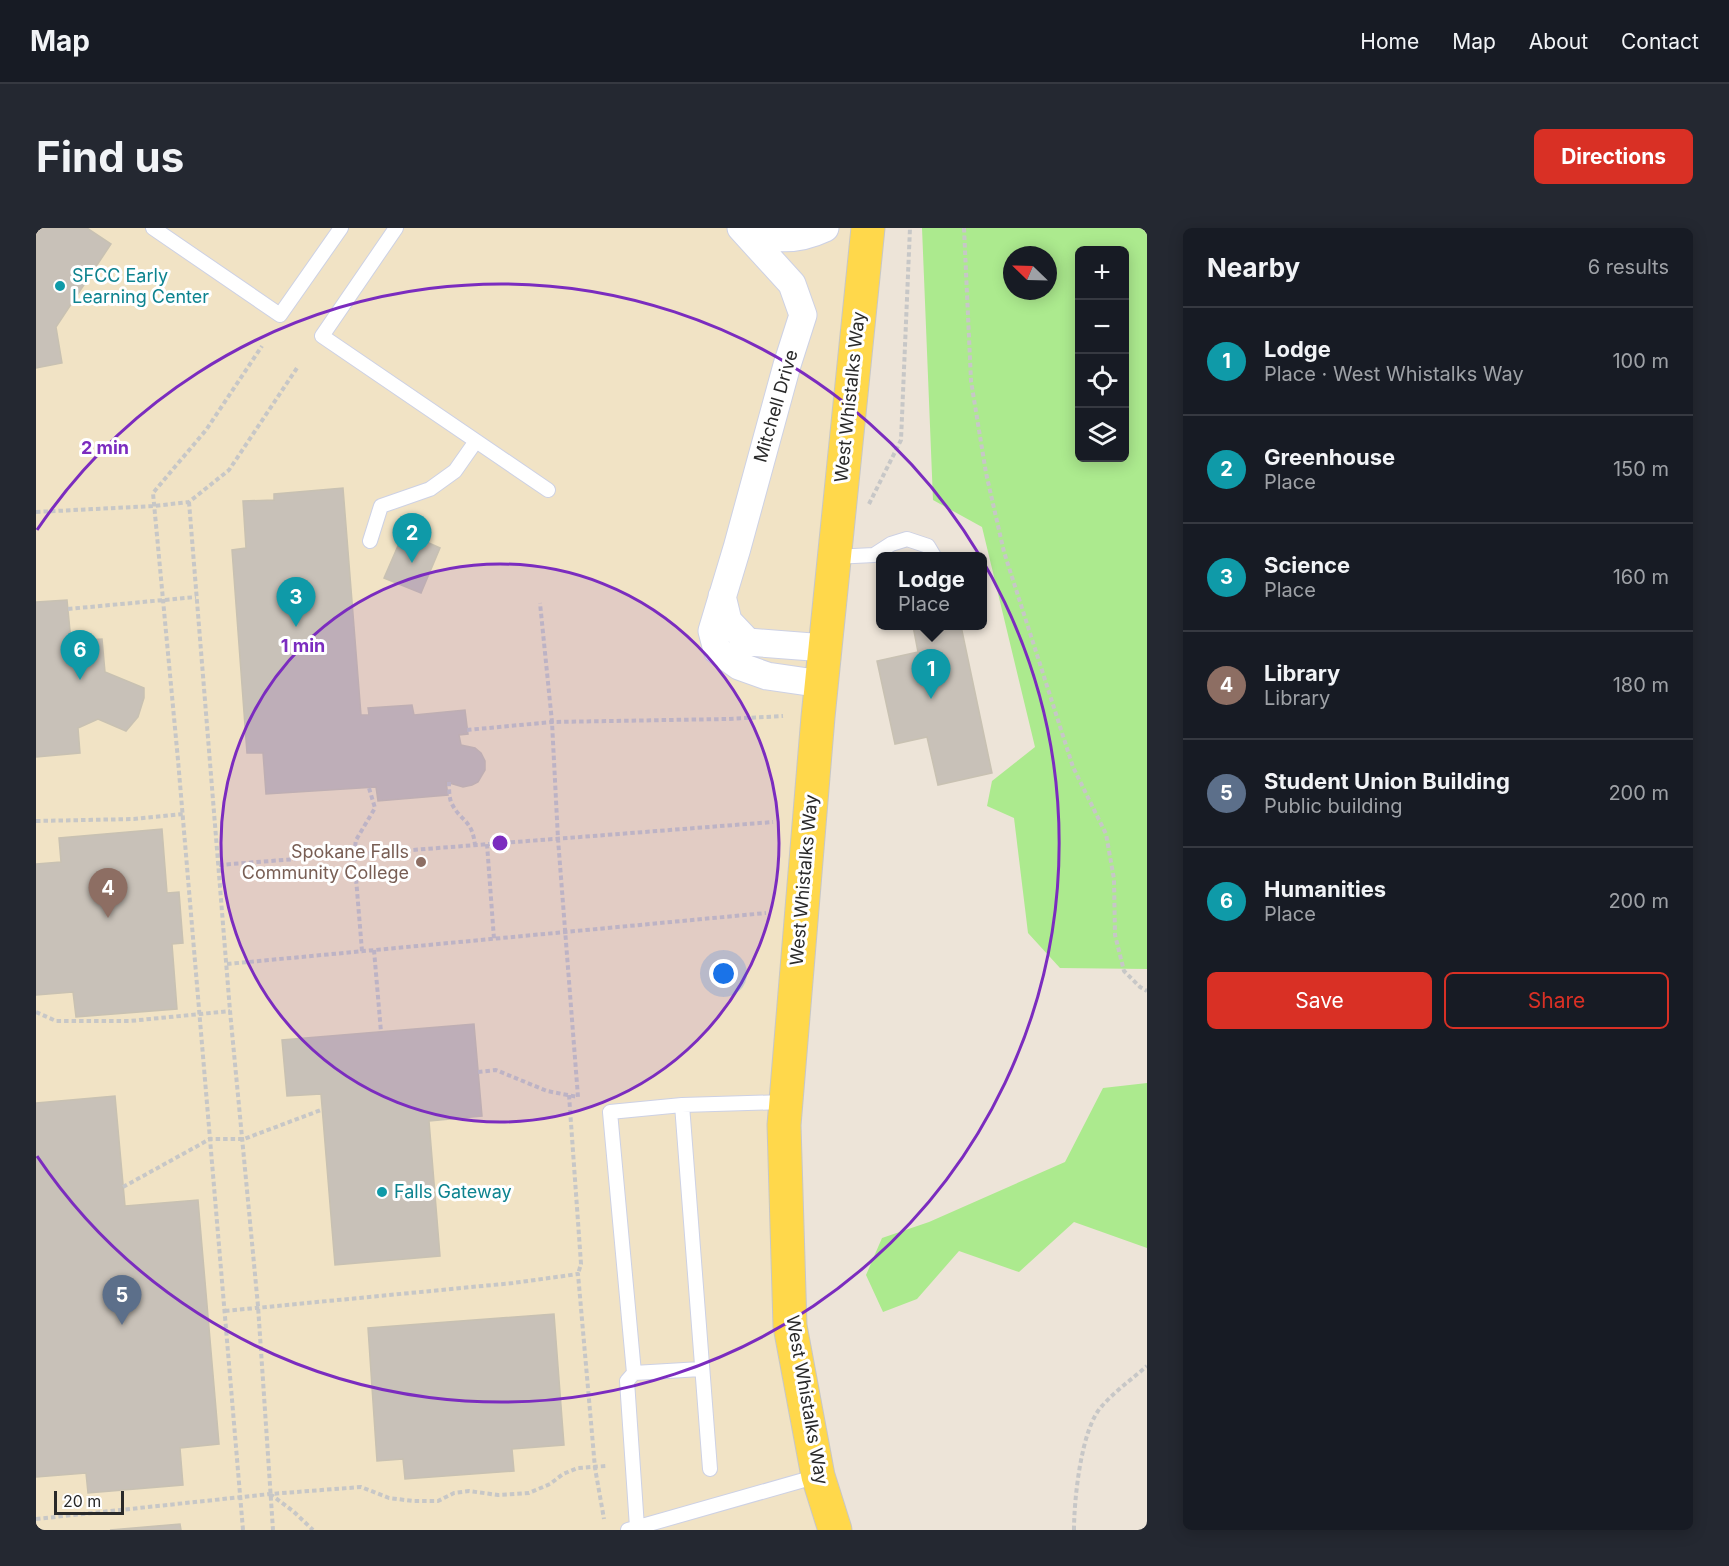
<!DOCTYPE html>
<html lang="en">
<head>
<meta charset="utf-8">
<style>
  body { margin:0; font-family:Inter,sans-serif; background:#242831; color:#f1f3f6 }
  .controls { position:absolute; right:18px; top:18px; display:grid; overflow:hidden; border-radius:9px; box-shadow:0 3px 15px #0003 }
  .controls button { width:54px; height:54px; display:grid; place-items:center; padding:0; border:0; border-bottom:2px solid #363941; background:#171b24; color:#f1f3f6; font:30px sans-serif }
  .compass { position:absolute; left:967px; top:18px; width:54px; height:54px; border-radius:50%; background:#171b24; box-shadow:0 3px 15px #0003; rotate:293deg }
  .scale { position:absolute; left:18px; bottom:15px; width:70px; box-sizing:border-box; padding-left:6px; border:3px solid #292929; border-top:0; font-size:16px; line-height:21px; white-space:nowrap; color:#292929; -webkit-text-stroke:4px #fff; paint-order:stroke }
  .you { position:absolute; left:688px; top:746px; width:21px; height:21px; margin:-15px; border:4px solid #fff; border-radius:50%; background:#1a73e8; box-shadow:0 0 0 9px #1a73e833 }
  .badge { display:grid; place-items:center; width:39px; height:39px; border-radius:50%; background:#d93025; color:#fff; font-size:20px; font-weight:700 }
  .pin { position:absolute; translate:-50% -50px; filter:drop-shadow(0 2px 3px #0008) }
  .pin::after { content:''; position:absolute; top:32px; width:21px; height:18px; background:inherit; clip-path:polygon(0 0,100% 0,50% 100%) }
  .popup { position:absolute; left:840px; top:324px; width:111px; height:78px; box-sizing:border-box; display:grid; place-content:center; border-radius:9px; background:#171b24; filter:drop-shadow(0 2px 4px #0005); font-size:20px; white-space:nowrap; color:#9ea1a6 }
  .popup b { font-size:22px; color:#f1f3f6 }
  .popup::after { content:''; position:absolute; left:50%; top:100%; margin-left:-12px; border:12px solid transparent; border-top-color:#171b24 }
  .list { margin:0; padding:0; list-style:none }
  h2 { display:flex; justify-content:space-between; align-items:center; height:78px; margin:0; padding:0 24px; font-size:26px }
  h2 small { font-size:20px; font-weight:400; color:#9ea1a6 }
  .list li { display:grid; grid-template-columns:39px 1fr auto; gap:18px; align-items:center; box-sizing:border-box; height:108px; padding:0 24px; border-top:2px solid #363941 }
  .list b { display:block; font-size:22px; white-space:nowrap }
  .list p { margin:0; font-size:20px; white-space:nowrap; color:#9ea1a6 }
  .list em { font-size:20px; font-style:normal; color:#9ea1a6 }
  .actions { display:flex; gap:12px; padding:18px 24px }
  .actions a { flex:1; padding:14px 0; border:2px solid #d93025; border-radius:9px; text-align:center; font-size:21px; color:#d93025 }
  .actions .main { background:#d93025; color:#fff }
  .icon { flex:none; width:33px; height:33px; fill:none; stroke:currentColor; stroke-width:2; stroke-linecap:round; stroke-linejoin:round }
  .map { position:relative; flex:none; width:1111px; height:1302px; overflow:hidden; border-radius:9px }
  header { display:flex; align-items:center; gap:36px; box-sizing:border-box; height:84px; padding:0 30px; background:#171b24; border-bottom:2px solid #363941 }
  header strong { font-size:28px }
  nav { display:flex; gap:33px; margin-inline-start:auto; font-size:21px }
  .intro { display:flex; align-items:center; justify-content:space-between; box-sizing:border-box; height:144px; padding:0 36px }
  h1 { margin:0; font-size:42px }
  .button { padding:15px 27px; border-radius:9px; background:#d93025; color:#fff; font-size:21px; font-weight:700 }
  main { display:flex; gap:36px; padding:0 36px }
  aside { flex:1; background:#171b24; border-radius:9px; box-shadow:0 3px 15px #0003 }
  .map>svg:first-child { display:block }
  .education { fill:#f1e3c5 }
  .green { fill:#acea8e; fill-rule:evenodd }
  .building { fill:#c8c1b8; stroke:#c8c1b2; stroke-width:1.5 }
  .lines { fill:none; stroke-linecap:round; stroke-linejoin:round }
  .service-casing { stroke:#cdd1e4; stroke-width:16 }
  .minor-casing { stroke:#cdd1e4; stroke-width:29 }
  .primary-casing { stroke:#c7c7c7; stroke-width:35 }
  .path { stroke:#c7c7c7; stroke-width:4; stroke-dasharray:4.5 3; stroke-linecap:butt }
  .service { stroke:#fff; stroke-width:14 }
  .minor { stroke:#fff; stroke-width:27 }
  .primary { stroke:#ffd84b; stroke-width:33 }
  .ring { fill:none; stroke:#7b2cbf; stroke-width:3 }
  .culture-dot { fill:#0f9aa8; stroke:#fff; stroke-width:2 }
  .education-dot { fill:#8d6e63; stroke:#fff; stroke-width:2 }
  .labels { text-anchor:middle; stroke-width:6; stroke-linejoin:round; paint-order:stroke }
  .culture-label { font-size:18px; fill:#0d838f; stroke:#fff; text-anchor:start }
  .street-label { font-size:18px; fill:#292929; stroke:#fff }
  .education-label { font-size:18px; fill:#785e54; stroke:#fff; text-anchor:end }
  .centre { fill:#7b2cbf; stroke:#fff; stroke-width:3 }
  .ring-label { font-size:18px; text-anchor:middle; font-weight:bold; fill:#7b2cbf; stroke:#fff; stroke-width:6; stroke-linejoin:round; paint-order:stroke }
</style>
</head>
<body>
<header>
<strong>Map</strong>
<nav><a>Home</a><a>Map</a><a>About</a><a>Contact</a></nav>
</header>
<div class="intro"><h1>Find us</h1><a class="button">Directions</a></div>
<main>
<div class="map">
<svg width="1111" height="1302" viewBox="0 0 1111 1302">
  <rect width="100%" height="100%" fill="#ede4d8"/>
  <path class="education" d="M0 0H832L782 489 754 1099 799 1302H0Z"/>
  <path class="green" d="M886 0H1111V741L1024 740 992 705 978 590 951 578 956 553 999 519 946 299 897 272ZM1088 22V230H1044V22ZM976 27H1012V63H976Z
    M1111 855V1020L1038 994 983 1044 923 1023 881 1071 847 1084 830 1047 846 1010 893 994 1029 934 1067 860Z"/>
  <path class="building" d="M0 0H51L75 16 20 99 26 135 0 140Z
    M307 260 325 487H333L332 480 376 477 378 487 429 482 432 506 423 507 425 517 439 520 445 525 449 533V542L442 554 436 557 427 559 410 554 412 567 342 573 340 559 230 566 227 525H211L196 322 210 320 207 273 238 272V266Z
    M368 304 404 320 385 365 348 350Z
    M31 372 35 413 66 411 69 444 108 460V470L102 489 90 503 62 491 42 500 44 525 0 529V374Z
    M877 398H925L956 545 902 557 891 509 859 516 841 433 882 424Z
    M126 601 131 665 143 664 147 715 136 716 141 781 40 789 37 764 0 767V636L25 634 23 610Z
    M438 796 446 888 393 893 404 1028 299 1037 285 866 251 868 246 812Z
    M79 868 89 978 162 972 183 1216 144 1220 147 1257 52 1265 50 1245 0 1249V875Z
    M518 1086 528 1217 476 1221 478 1243 369 1251 367 1231 341 1233 332 1100Z
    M144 1296 145 1302H74Z"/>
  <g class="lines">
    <g class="service-casing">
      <path id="service" d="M117 0 244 87 305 0
        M360 0 286 108 512 262
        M334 313 345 278 394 261 419 243 440 213
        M798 329 838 327 855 316 871 311 892 318 898 328
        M646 877 674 1241
        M598 1145 574 884 646 877 749 874
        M601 1299 591 1153 598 1145 665 1141
        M592 1302 782 1248"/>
    </g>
    <g class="minor-casing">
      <path id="minor" d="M705 0 756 56 767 87 751 137 701 320 676 403 681 422 703 438 731 448 786 456
        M709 3C740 11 759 14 789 0
        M686 368 692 393 712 414 789 420"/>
    </g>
    <g class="primary-casing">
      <path id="primary" d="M799 1302 782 1248 754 1098 748 897 782 489 832 0"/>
    </g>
    <path class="path" d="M928 0 935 153 950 245 968 324 1037 539 1070 606 1078 651 1079 707 1088 743 1104 759 1111 763
      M153 274 194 783 222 1078 237 1302
      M833 276 865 212 874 0
      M0 284 118 278 153 274 193 242 261 140
      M32 381 160 369
      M431 502 516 494 691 491 747 488
      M413 554C413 560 413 568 415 574 424 594 436 590 439 617
      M0 593 98 591 147 586
      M451 616 458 711
      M183 637 737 594
      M338 722 345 804
      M326 723 318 626 320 612 339 580 333 560
      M191 736 730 685
      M0 784 20 793H94L194 783
      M442 844 460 842 511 863 542 869 522 611 516 494 504 375
      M533 867 545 1036 542 1046
      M87 959 174 911H208L285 882
      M189 1083 477 1055 542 1046 559 1240 568 1291
      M234 1266 257 1283 277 1302
      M0 1291 234 1266 325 1259 353 1270 377 1273H402L418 1265 433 1263 462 1267 493 1265 514 1256 527 1246 542 1240 570 1238
      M207 1302 142 532 117 265 170 202 226 118
      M1038 1302C1038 1272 1045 1200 1066 1178 1079 1163 1096 1151 1111 1138"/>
    <use href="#service" class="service"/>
    <use href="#minor" class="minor"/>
    <use href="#primary" class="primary"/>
  </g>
  <circle cx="464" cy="615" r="279" fill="#7b2cbf" fill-opacity=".12"/>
  <g class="ring">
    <circle cx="464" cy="615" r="279"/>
    <path d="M1 302A559 559 0 1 1 1 928"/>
  </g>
  <g class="culture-dot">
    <circle cx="24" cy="58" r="6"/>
    <circle cx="346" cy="964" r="6"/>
  </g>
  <circle class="education-dot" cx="385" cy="634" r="6"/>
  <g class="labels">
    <g class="culture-label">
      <text x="36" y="54">SFCC Early<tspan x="36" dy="21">Learning Center</tspan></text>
      <text x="358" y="970">Falls Gateway</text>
    </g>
    <g class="street-label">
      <text transform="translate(814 169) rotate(-84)" y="6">West Whistalks Way</text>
      <text transform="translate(740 178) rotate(-74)" y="6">Mitchell Drive</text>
      <text transform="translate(768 652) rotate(-85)" y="6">West Whistalks Way</text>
      <text transform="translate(771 1172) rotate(80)" y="6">West Whistalks Way</text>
    </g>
    <g class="education-label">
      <text x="373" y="630">Spokane Falls<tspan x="373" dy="21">Community College</tspan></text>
    </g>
  </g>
  <circle cx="464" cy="615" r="9" class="centre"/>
  <g class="ring-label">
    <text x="69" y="226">2 min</text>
    <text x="267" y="424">1 min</text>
  </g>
</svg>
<div class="controls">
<button>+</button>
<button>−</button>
<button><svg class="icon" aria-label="locate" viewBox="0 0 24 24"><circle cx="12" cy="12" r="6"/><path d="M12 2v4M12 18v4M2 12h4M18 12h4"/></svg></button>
<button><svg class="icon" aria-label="layers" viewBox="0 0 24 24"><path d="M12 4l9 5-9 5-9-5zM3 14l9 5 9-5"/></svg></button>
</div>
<svg class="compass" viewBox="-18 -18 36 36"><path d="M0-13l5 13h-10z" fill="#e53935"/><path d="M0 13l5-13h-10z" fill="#9ea1a6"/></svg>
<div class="scale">20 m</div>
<div class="you"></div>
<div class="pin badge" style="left:895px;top:471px;background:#0f9aa8">1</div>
<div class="popup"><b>Lodge</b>Place</div>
<div class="pin badge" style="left:376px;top:335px;background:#0f9aa8">2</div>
<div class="pin badge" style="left:260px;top:399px;background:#0f9aa8">3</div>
<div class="pin badge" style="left:72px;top:690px;background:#8d6e63">4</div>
<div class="pin badge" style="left:86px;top:1097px;background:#5c6f8a">5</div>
<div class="pin badge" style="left:44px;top:452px;background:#0f9aa8">6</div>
</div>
<aside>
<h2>Nearby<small>6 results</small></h2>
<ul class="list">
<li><span class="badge" style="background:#0f9aa8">1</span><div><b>Lodge</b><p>Place · West Whistalks Way</p></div><em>100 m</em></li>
<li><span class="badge" style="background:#0f9aa8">2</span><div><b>Greenhouse</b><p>Place</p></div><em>150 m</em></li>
<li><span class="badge" style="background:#0f9aa8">3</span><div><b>Science</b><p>Place</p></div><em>160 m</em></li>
<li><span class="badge" style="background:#8d6e63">4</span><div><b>Library</b><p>Library</p></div><em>180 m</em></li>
<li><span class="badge" style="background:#5c6f8a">5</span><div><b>Student Union Building</b><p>Public building</p></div><em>200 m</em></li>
<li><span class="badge" style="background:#0f9aa8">6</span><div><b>Humanities</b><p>Place</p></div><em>200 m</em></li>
</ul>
<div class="actions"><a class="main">Save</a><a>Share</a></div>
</aside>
</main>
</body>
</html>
